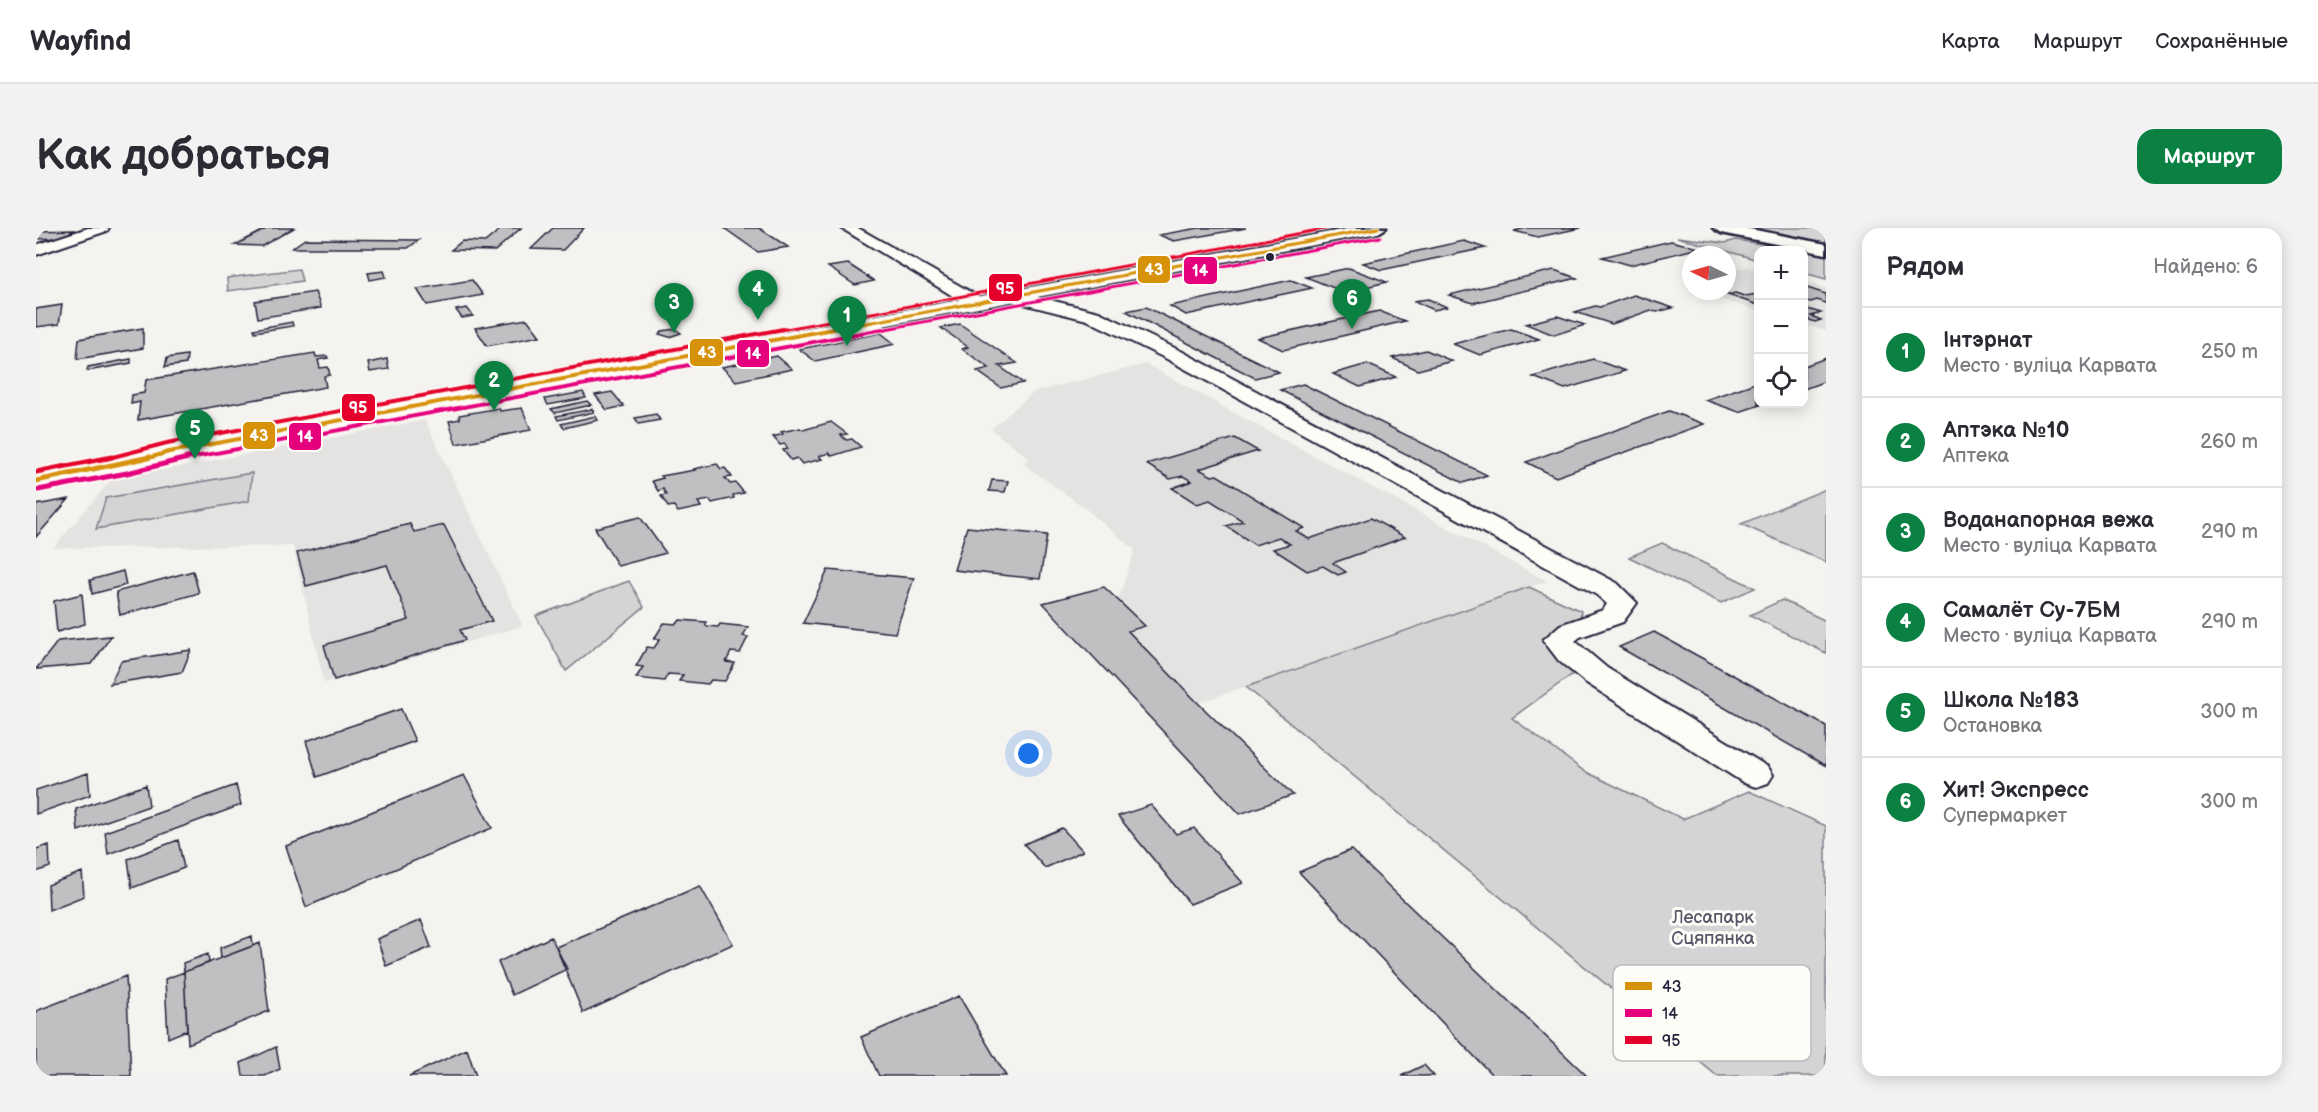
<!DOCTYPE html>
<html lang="ru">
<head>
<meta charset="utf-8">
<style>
  body { margin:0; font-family:"Balsamiq Sans",sans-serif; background:#f2f2f3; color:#2b2b33 }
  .controls { position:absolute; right:18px; top:18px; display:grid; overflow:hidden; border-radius:12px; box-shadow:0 3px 15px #0003 }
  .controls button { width:54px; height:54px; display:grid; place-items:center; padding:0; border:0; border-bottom:2px solid #e1e1e2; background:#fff; color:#2b2b33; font:30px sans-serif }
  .compass { position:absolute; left:1646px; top:18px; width:54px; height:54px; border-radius:50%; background:#fff; box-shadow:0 3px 15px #0003; rotate:275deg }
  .you { position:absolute; left:993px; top:526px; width:21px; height:21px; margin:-15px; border:4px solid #fff; border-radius:50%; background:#1a73e8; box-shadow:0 0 0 9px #1a73e833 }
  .badge { display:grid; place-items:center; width:39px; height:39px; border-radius:50%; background:#0b8043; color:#fff; font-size:20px; font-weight:700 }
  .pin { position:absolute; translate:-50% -50px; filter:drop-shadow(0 2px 3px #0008) }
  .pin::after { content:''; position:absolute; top:32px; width:21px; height:18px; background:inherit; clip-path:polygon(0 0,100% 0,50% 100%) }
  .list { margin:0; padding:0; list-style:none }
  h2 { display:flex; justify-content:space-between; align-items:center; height:78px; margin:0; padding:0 24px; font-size:26px }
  h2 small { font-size:20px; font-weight:400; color:#7c7c81 }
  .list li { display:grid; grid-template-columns:39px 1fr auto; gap:18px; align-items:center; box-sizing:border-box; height:90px; padding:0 24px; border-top:2px solid #e1e1e2 }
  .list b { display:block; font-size:22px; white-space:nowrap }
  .list p { margin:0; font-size:20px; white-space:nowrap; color:#7c7c81 }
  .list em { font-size:20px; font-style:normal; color:#7c7c81 }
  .icon { flex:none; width:33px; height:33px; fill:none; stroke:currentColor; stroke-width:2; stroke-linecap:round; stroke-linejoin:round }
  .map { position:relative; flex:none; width:1790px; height:848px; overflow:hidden; border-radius:18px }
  header { display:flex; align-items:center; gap:36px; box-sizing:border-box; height:84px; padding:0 30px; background:#fff; border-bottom:2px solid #e1e1e2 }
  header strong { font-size:28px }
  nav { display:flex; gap:33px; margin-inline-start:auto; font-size:21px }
  .intro { display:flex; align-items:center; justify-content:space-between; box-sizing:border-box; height:144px; padding:0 36px }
  h1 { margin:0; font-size:42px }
  .button { padding:15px 27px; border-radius:18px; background:#0b8043; color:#fff; font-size:21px; font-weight:700 }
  main { display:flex; gap:36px; padding:0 36px }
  aside { flex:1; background:#fff; border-radius:18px; box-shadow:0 3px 15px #0003 }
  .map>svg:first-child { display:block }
  .built { fill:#e4e3e2 }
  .green { fill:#d5d4d5; stroke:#7c7b88; stroke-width:1.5 }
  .building { fill:#c0bfc2; stroke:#22223b; stroke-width:1.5 }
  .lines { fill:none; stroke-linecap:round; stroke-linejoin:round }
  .street-casing { stroke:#22223b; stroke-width:4 }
  .secondary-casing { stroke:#22223b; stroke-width:5 }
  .street { fill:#fdfcf7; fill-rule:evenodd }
  .secondary { fill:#fdfcf7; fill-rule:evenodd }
  .bus-1-far2-casing { stroke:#fdfcf7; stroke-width:5 }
  .bus-1-far1-casing { stroke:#fdfcf7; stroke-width:7 }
  .bus-1-casing { stroke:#fdfcf7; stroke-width:9 }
  .bus-2-far2-casing { stroke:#fdfcf7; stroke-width:5 }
  .bus-2-far1-casing { stroke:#fdfcf7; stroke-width:7 }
  .bus-2-casing { stroke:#fdfcf7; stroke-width:9 }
  .bus-3-far2-casing { stroke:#fdfcf7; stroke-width:5 }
  .bus-3-far1-casing { stroke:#fdfcf7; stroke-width:7 }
  .bus-3-casing { stroke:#fdfcf7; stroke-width:9 }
  .bus-1-far2 { stroke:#d79209; stroke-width:3 }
  .bus-1-far1 { stroke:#d79209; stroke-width:4 }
  .bus-1 { stroke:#d79209; stroke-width:5 }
  .bus-2-far2 { stroke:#e5007d; stroke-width:3 }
  .bus-2-far1 { stroke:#e5007d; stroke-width:4 }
  .bus-2 { stroke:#e5007d; stroke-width:5 }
  .bus-3-far2 { stroke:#e4002b; stroke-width:3 }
  .bus-3-far1 { stroke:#e4002b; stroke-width:4 }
  .bus-3 { stroke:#e4002b; stroke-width:5 }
  .bus-dot { fill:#22223b; stroke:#fdfcf7; stroke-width:2 }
  .labels { text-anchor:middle; stroke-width:6; stroke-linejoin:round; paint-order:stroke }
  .near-park-label { font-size:18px; fill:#585769; stroke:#fdfcf7 }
  .key { fill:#fdfcf7; stroke:#bbbbbf; stroke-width:1.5 }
  .key-label { font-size:16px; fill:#22223b }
  .line-badge { stroke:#fdfcf7; stroke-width:2 }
  .badge-label { font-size:16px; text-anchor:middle; font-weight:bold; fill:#fff }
</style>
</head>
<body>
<header>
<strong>Wayfind</strong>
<nav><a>Карта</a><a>Маршрут</a><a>Сохранённые</a></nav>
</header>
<div class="intro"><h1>Как добраться</h1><a class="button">Маршрут</a></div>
<main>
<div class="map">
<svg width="1790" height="848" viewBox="0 0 1790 848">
  <rect width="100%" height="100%" fill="#f4f3ef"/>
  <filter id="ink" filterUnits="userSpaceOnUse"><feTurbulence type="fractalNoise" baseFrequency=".0167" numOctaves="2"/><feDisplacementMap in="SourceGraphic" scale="12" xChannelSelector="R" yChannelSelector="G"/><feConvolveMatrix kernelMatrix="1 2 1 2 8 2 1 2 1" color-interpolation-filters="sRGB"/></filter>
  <g filter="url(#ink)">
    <path class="built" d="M1711 39 1722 42V83L1656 63H1691V42Z
      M1768 54 1790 60V103L1768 97Z
      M1110 136 1202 187 1511 353 1162 475 1092 403 1109 398 1082 372 1099 322 1045 277 987 236 993 230 955 201 998 164Z
      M389 192 487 398 288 455 257 318 17 320 75 252Z"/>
    <path class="green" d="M1699 0H1790V18Z
      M1641 9 1689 15 1700 12 1764 22H1722V32Z
      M1768 23 1790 26V51L1768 45Z
      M263 41 266 53 192 63 191 50Z
      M216 245 213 273 60 301 70 270Z
      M1790 261V334L1705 296Z
      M1626 315 1719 360 1685 375 1593 329Z
      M593 353 608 379 530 443 500 388Z
      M1493 359 1545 383 1538 445 1476 490 1548 543 1647 591 1713 563 1790 598V848H1681L1210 459Z
      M1746 372 1790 393V425L1714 387Z"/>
    <path class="building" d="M232 0H258L226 18 199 17Z
      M466 0H485L459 23 415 22 426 13 449 14Z
      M517 0H548L527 22 495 21Z
      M688 0H723L752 19 722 24Z
      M1163 0H1210L1138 13 1123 7Z
      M1490 0H1545L1502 9 1478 3Z
      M39 2 23 10 0 11V3Z
      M269 11 383 12 372 20H256Z
      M1428 13 1449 20 1345 42 1327 35Z
      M1635 13 1663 20 1594 37 1566 29Z
      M812 36 838 53 819 57 792 39Z
      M1313 40 1351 54 1308 64 1270 49Z
      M1518 42 1541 50 1437 75 1413 67Z
      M348 43 350 49 334 52 332 45Z
      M436 52 447 67 391 77 381 61Z
      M1255 52 1276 60 1150 87 1134 78Z
      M1768 59 1790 66V75L1781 72 1768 76Z
      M279 64 285 80 222 90 219 73Z
      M1699 65 1709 68 1722 66V77L1692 67Z
      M1598 67 1637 80 1621 84 1615 82 1576 96 1539 84 1559 78 1564 79Z
      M1392 71 1411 79 1398 82 1378 73Z
      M26 77 23 96 0 99V81Z
      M1110 79 1243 144 1219 150 1090 83Z
      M431 80 437 88 426 90 420 82Z
      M1768 80 1785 85 1775 88 1785 92 1779 94 1768 90Z
      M1343 83 1369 93 1247 122 1222 110Z
      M1521 88 1549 97 1518 107 1490 96Z
      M491 91 504 108 451 118 439 100Z
      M256 94 257 98 219 104 218 101Z
      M924 96 981 135 963 138 987 155 965 160 941 143 953 140 926 121 932 119 905 100Z
      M107 100V120L41 131 43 111Z
      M639 101 645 105 633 109 623 106 626 103Z
      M1475 101 1503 111 1444 127 1417 116Z
      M845 105 859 116 779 133 763 121Z
      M1390 122 1416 133 1382 142 1356 130Z
      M279 125 280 129 291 128 292 130 282 132 284 140 292 139 294 147 288 148 290 159 102 192 104 174 95 176 96 167 108 165 110 152Z
      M151 127 150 136 129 139 131 130Z
      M741 128 756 141 700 153 686 139Z
      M1790 130V153L1768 161V138Z
      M95 131V135L51 143 52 139Z
      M351 131 353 141 334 144 332 135Z
      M1557 131 1589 143 1529 161 1497 149Z
      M1331 136 1360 149 1324 159 1297 146Z
      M1722 154V176H1727L1703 184 1669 172Z
      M1267 156 1451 247 1427 255 1244 162Z
      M547 164 550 170 512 177 509 171Z
      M576 164 588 178 571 182 559 167Z
      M551 173 555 177 519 185 515 181Z
      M463 180 464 183 486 180 495 202 420 216 413 193 424 191 423 187Z
      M556 181 558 184 522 192 520 188Z
      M1633 183 1668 196 1520 249 1490 234Z
      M620 186 624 192 603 196 599 190Z
      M559 188 562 192 528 200 525 196Z
      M795 194 811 206 805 207 810 212 816 211 825 219 796 228 793 225 783 228 786 231 766 236 761 230 755 232 747 222 752 221 749 216 744 217 737 209 747 206 745 204 764 200 767 202Z
      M1199 210 1222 223 1163 241 1176 248 1181 247 1268 300 1260 303 1273 311 1335 290 1369 309 1297 335 1310 344 1302 347 1287 338 1271 343 1237 321 1254 316 1243 309 1219 317 1190 298 1207 293 1174 272 1161 276 1136 260 1156 253 1147 248 1134 251 1110 236Z
      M681 236 685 241 689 240 696 249 689 250 694 256 700 255 708 265 697 267 698 270 676 275 674 272 662 274 665 279 642 284 638 278 632 279 625 268 630 267 627 261 622 263 616 253 627 250 625 248 659 242 658 241Z
      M956 252 972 253 969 264 953 263Z
      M33 271 0 309V277Z
      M604 289 630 325 582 338 559 300Z
      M374 296 378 304 408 297 456 393 424 402 429 412 298 452 288 417 373 392 351 337 270 358 261 325Z
      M931 299 1011 307 1004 351 918 342Z
      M792 342 878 350 859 405 767 395Z
      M87 343 90 357 56 366 54 352Z
      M157 343 163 365 84 387 80 364Z
      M1068 359 1109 398 1092 403 1162 475 1257 567 1204 586 1007 375Z
      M46 366 49 396 21 404 18 373Z
      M644 392 670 394V398L682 399 684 396 712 399 707 408 712 409 704 425 695 424 690 434 699 435 689 453 675 452 672 456 643 453 647 447 632 446 628 453 600 450 607 439 600 438 611 419 618 420 624 411H618L628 395 641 396Z
      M1618 404 1790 498V538L1583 419Z
      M75 408 56 436 0 441 22 413Z
      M155 422 146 444 74 456 85 433Z
      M365 481 379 513 281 549 270 513Z
      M52 545 54 567 0 586V562Z
      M428 547 456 600 270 679 250 618Z
      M110 557 113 578 42 603 40 581Z
      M200 557 205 577 72 626 69 604Z
      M1115 577 1140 606 1158 600 1207 655 1154 676 1082 588Z
      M1026 600 1047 623 1009 640 988 616Z
      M142 612 148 640 96 660 92 631Z
      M13 617 14 639 0 644V621Z
      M1315 622 1551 848H1457L1263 644Z
      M46 644 48 668 13 682 12 657Z
      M664 658 697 716 547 785 520 719Z
      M385 692 395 719 350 738 341 711Z
      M216 708 217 718 185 730 184 720Z
      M515 709 531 741 476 767 462 734Z
      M224 715 233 783 152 816 148 744Z
      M172 726 173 735 148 744 147 735Z
      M148 744 151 802 132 810 129 751Z
      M90 748 95 848H0V783Z
      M923 768 970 848H843L825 809Z
      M240 819 244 841 229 848H207L205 835Z
      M431 821 440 848H373Z
      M1388 837 1398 848H1365Z"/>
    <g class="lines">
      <g class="street-casing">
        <path id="street" d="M52 0H73L71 3 0 27V17Z
          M805 0H822L947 71 950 75 947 79H935Z
          M977 63 1063 84 1145 123 1581 355 1601 375 1587 394 1544 409 1539 413 1571 440 1732 539 1737 547 1732 555 1720 559 1708 555 1549 454 1523 433 1507 412 1524 397 1567 382 1571 376 1561 367 1131 131 1051 92 971 72 969 68 971 64Z"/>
      </g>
      <g class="secondary-casing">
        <path id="secondary" d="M1316 0H1350L1342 5 136 231 89 244 0 261V245L87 229 133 217Z
          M1677 0H1709L1790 16V26L1685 5Z"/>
      </g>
      <use href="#street" class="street"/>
      <use href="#secondary" class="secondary"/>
      <g class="bus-1-far2-casing">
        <path id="bus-1-far2" d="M788 103 1342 0"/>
      </g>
      <g class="bus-1-far1-casing">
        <path id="bus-1-far1" d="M109 231 133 224 797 101"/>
      </g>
      <g class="bus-1-casing">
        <path id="bus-1" d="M0 253 114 229"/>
      </g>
      <g class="bus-2-far2-casing">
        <path id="bus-2-far2" d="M839 103 1344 9"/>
      </g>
      <g class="bus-2-far1-casing">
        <path id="bus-2-far1" d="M148 231 847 101"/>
      </g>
      <g class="bus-2-casing">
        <path id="bus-2" d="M2 262 91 245 156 229"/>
      </g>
      <g class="bus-3-far2-casing">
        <path id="bus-3-far2" d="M739 103 1293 0"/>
      </g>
      <g class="bus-3-far1-casing">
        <path id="bus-3-far1" d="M69 231 131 215 747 101"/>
      </g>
      <g class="bus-3-casing">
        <path id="bus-3" d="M0 244 76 229"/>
      </g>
      <use href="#bus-1-far2" class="bus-1-far2"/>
      <use href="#bus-1-far1" class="bus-1-far1"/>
      <use href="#bus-1" class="bus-1"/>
      <use href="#bus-2-far2" class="bus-2-far2"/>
      <use href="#bus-2-far1" class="bus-2-far1"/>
      <use href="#bus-2" class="bus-2"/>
      <use href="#bus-3-far2" class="bus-3-far2"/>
      <use href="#bus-3-far1" class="bus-3-far1"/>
      <use href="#bus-3" class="bus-3"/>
    </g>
  </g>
  <circle class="bus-dot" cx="1234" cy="29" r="5"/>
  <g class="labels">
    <g class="near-park-label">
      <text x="1677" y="695">Лесапарк<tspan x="1677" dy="21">Сцяпянка</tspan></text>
    </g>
  </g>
  <rect x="1577" y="737" width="198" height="96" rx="9" class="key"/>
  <rect x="1589" y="754" width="27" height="8" fill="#d79209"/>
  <rect x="1589" y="781" width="27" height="8" fill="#e5007d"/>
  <rect x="1589" y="808" width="27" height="8" fill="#e4002b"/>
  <g class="key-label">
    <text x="1626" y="764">43</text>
    <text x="1626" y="791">14</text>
    <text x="1626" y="818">95</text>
  </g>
  <g class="line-badge">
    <rect x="1101" y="27" width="34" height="29" rx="6" fill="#d79209"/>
    <rect x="1147" y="28" width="35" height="29" rx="6" fill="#e5007d"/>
    <rect x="952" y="45" width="35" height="29" rx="6" fill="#e4002b"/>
    <rect x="653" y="110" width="35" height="29" rx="6" fill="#d79209"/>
    <rect x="700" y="111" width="34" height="29" rx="6" fill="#e5007d"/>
    <rect x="305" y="165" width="35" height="29" rx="6" fill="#e4002b"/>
    <rect x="206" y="193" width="34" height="29" rx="6" fill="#d79209"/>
    <rect x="252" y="194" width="34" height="29" rx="6" fill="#e5007d"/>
  </g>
  <g class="badge-label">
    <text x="1118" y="47">43</text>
    <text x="1164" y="48">14</text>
    <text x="969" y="66">95</text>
    <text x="671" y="130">43</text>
    <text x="717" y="131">14</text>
    <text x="322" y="185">95</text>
    <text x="223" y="213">43</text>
    <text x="269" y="214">14</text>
  </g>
</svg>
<div class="controls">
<button>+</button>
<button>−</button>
<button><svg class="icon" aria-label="locate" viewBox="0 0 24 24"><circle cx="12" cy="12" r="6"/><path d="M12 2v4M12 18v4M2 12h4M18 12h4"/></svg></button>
</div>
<svg class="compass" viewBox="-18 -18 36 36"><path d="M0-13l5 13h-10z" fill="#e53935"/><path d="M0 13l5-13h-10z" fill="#7c7c81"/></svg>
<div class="you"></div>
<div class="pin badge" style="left:811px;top:118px">1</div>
<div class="pin badge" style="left:458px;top:183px">2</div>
<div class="pin badge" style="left:638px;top:105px">3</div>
<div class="pin badge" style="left:722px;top:92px">4</div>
<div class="pin badge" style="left:159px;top:231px">5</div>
<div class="pin badge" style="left:1316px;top:101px">6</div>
</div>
<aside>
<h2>Рядом<small>Найдено: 6</small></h2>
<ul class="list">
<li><span class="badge">1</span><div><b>Інтэрнат</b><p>Место · вуліца Карвата</p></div><em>250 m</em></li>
<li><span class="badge">2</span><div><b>Аптэка №10</b><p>Аптека</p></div><em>260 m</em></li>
<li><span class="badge">3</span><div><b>Воданапорная вежа</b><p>Место · вуліца Карвата</p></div><em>290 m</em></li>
<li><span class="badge">4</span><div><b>Самалёт Су-7БМ</b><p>Место · вуліца Карвата</p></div><em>290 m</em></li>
<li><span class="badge">5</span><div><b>Школа №183</b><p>Остановка</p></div><em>300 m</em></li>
<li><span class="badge">6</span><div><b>Хит! Экспресс</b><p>Супермаркет</p></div><em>300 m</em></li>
</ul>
</aside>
</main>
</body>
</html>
